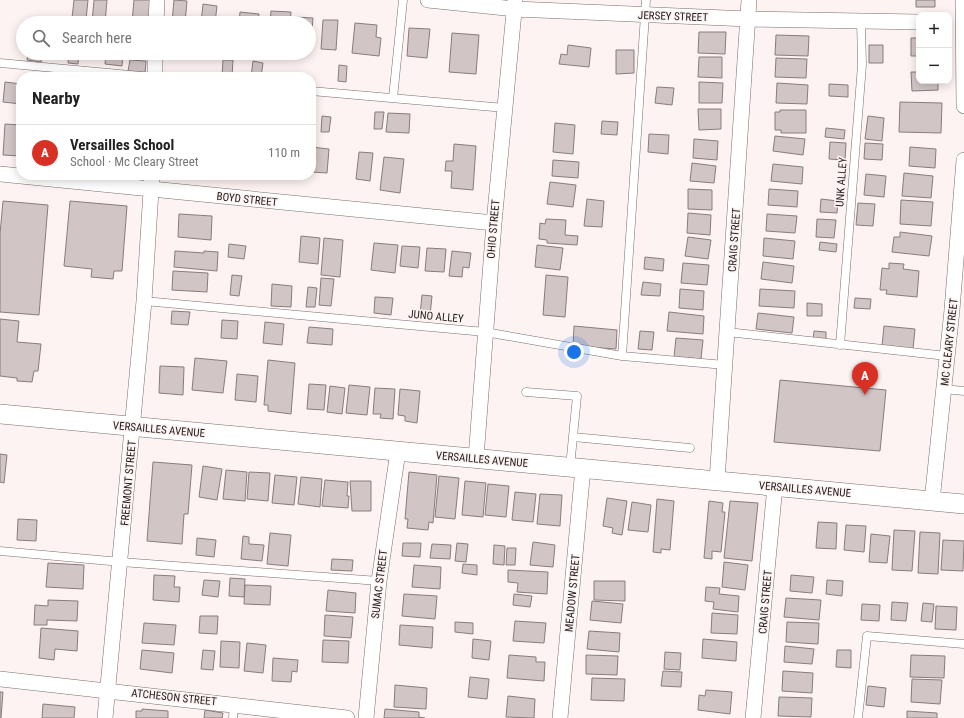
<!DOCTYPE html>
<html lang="en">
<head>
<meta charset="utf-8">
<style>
  body { margin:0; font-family:"Roboto Condensed",sans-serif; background:#f2f2f2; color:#222 }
  .controls { position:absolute; right:12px; top:12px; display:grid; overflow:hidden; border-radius:8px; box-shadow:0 2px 10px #0003 }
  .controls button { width:36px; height:36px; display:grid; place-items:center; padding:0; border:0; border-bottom:1px solid #e0e0e0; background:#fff; color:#222; font:20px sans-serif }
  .you { position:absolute; left:574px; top:352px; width:14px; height:14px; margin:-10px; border:3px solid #fff; border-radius:50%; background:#1a73e8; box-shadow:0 0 0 6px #1a73e833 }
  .badge { display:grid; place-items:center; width:26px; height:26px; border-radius:50%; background:#d93025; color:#fff; font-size:13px; font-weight:700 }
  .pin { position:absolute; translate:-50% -33px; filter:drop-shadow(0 1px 2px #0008) }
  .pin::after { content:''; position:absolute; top:21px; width:14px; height:12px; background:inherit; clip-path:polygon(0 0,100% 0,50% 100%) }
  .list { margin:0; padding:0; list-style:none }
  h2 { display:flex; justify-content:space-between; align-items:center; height:52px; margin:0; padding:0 16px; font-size:17px }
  h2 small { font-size:13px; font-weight:400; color:#767676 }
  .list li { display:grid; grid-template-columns:26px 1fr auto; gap:12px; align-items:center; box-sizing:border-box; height:56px; padding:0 16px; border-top:1px solid #e0e0e0 }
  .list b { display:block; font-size:15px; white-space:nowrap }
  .list p { margin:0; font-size:13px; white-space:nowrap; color:#767676 }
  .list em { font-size:13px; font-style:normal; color:#767676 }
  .icon { flex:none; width:22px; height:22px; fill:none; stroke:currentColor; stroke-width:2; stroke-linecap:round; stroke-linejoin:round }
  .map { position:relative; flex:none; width:964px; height:718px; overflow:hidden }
  .search { position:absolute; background:#fff; box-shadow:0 2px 10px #0003; left:16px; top:16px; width:300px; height:44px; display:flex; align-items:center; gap:10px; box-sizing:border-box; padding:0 14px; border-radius:22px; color:#767676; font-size:15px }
  .panel { position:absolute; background:#fff; box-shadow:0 2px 10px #0003; left:16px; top:72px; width:300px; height:108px; border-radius:16px }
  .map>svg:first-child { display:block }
  .building { fill:#d2c5c5; stroke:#897d7c }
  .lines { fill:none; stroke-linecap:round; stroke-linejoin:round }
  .service-casing { stroke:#796d6d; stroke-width:9 }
  .minor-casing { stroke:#796d6d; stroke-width:16 }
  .tertiary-casing { stroke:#796d6d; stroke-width:20 }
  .service { stroke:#fff; stroke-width:8 }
  .minor { stroke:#fff; stroke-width:15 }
  .tertiary { stroke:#fff; stroke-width:19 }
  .labels { text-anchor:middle; stroke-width:3; stroke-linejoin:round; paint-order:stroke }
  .street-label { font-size:11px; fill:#252020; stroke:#fef3f3 }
</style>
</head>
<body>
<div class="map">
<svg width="964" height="718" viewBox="0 0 964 718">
  <rect width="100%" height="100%" fill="#fef3f3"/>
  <path class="building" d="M74 0H88L86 20 72 18Z
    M94 0H107L105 23H92Z
    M134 0H151L150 23H132Z
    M174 0 187 1 185 23H172Z
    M916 0H935V7H916Z
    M203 4 217 6 215 23H201Z
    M271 11 291 12 290 23H270Z
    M240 12 259 14 258 23H239Z
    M294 17 313 18 311 45 309 44V23H294Z
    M31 20 64 23H31Z
    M323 20H338L336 50 321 49Z
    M355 23 377 25 376 37 381 38 379 56 352 53Z
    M409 28 430 29 427 58 407 56Z
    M699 32H726L725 54 698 53Z
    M452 33 479 35 476 74 449 72Z
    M776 35 809 36 808 56 775 55Z
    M911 38H919V56H911Z
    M568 45 591 48 589 67 559 64 561 54 567 55Z
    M869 45H883V63H869Z
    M616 50H634V73L616 74Z
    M28 53H42L41 62 27 60Z
    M69 53H79L78 64 68 63Z
    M106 53H123L122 66 105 64Z
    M699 57H722V78L698 77Z
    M776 58 807 59 806 78 775 77Z
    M130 60 146 61 145 73 128 71Z
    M223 60H233L232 77 222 76Z
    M253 61 263 63 261 77H251Z
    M339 65 347 66 346 82 338 81Z
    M911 72H919V81H938V90L912 91Z
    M5 82 21 84V104L3 102Z
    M699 82 723 83 722 103H699Z
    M777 83 808 85 807 104 776 103Z
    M829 84 848 85V97L829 96Z
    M657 87 674 88 672 105 655 103Z
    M900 102 942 103 941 133 899 132Z
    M698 109H721V129L699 130Z
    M780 110H806V133H781V130H775V112H780Z
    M375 112H384L382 129H374Z
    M388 113 410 114 409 133 386 132Z
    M322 116 331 117 329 132H321Z
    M868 116 884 118 882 141 865 139Z
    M602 121 618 122 617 135 601 134Z
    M555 123 575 125 573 154 553 152Z
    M5 124 21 125V156L3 155Z
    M826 128 845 130 844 139 825 137Z
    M649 134 669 135 668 154 648 152Z
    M775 136 805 139 803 155 773 151Z
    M694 139 718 141 717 160 693 158Z
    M830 142 846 143 845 160 829 159Z
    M865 143 883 144 882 160 864 159Z
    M454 144 476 146 473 190 451 188 452 171H445L446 161H453Z
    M311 147 329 149 327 173 311 172Z
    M910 147 936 149 935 168 909 166Z
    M359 152 373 153 370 181 356 179Z
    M384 157 404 159 400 193 380 190Z
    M553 160 579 162 578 178 552 176Z
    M692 163 716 166 714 183 690 181Z
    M773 164 803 167 802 184 771 181Z
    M904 173 933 176 931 198 902 196Z
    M866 174 886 176 884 197 864 195Z
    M550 182 576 185 573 207 547 204Z
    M688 189 712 190V210L688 209Z
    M769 189 798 191 797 207 768 205Z
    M587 199 604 201 602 227 584 226Z
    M821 199 838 201 837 213 820 212Z
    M901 200 933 202 931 226 900 224Z
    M3 201 48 205 39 315 0 312V234Z
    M70 201 127 206 122 271H114L113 279 91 277 92 269 64 266Z
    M858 203 875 204 873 226 856 225Z
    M688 213 711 215 710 235 687 233Z
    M179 214 212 216 211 240 178 237Z
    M767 214 797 216 795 233 766 231Z
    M546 219 566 220 565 235 578 236 577 245 547 243V240L539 239 540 223 545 224Z
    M817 219 836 220 834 238 816 237Z
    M900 232 932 236 929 256 892 252 894 237H900Z
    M301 236 320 238 318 264 299 262Z
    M688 237 711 240 708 259 685 256Z
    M324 238 343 240 340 277 321 275Z
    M764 238 795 241 793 259 763 256Z
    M820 242 837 244 836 252 819 250Z
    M374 243 398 245 395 273 371 270Z
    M229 244 246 246 244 259 228 257Z
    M537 245 563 248 560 270 535 267Z
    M402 246 420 247 418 268 400 266Z
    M427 248 446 249 444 272 425 271Z
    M175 251 204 253V251L218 252 217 271 174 267Z
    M452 251 471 253 469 268 463 267 462 277 449 276Z
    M645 257 664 259 663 271 644 269Z
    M763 262 794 266 792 283 761 279Z
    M683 263 709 265 707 285 681 283Z
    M889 263 904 264 903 269 919 271 917 297 886 294 887 290H880L882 268 889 269Z
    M173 271 208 273 207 292 172 290Z
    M232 275 242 276 239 296 230 295Z
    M546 275 568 277 565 317 543 315Z
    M321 278 334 279 331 306 319 305Z
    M643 282 661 284 660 296 641 295Z
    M272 284 292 286 291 307 271 306Z
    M308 287 317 288 315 307H306Z
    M680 289 704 291 703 310 679 308Z
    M760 289 795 291 794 308 759 306Z
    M422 295 432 296 430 316 420 315Z
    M375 297 393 298 391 315 374 313Z
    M855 298 871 299 870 309 854 308Z
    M807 303 822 304V316H807Z
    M172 311 190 312 188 325 171 324Z
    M669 312 704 316 703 334 667 331Z
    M758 313 794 317 792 333 756 329Z
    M0 319 19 321 17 342 41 344 38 371H34L32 382 17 381V378L0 376Z
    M222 320 238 321 237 339 221 338Z
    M265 322 284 324 282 345 263 343Z
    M574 326 617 330 616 349 573 346Z
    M884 326 915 329 913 349 882 346Z
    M309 327 333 329 332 345 307 343Z
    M640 331 654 332 652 350 638 349Z
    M814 331 826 332V341L813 340Z
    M676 338 703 340 701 359 674 357Z
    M195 358 227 361 223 393 192 390Z
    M268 360 295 363 291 414 268 411V405H264Z
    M160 366 184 367 183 395 159 393Z
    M237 374 258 376 256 402 235 400Z
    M780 380 886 390 880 451 774 442Z
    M309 384 326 385 324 410 307 409Z
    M349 385 370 387 367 415 346 413Z
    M330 386 345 388 342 414 327 412Z
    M375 388 395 389 393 419 380 418 381 414H373Z
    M400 389 420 391 417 423 405 421V416L398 415Z
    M0 454 7 455 4 483 0 482Z
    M153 462 192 465 188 514H184L182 544 147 541Z
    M203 466 222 469 217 500 199 497Z
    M226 470 247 472 245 501 223 499Z
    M249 472 270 473 268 501 247 499Z
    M409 472 437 475 433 523 429 522 428 530 407 528 408 519H405Z
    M275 475 297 477 294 505 272 503Z
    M439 476 459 478 455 519 435 517Z
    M301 477 322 479 320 507 298 504Z
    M325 480 348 482 347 496H349L348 508 322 506Z
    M350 481H371V511H352Z
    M465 481 486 483 483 517 462 515Z
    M488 484 509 486 506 517 485 515Z
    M515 492 536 494 533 522 512 520Z
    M540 494 562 495 560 526 537 524Z
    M607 498 627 501 622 535 612 533 613 528 603 526Z
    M657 499 674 501 670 550 661 549V553L653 552Z
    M709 501 723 503 722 512H725L721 552 712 551V559L704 558Z
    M730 501 758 503 752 561 724 558Z
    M632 502 651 505 648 532 628 530Z
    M18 519 37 520 36 541 17 540Z
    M818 522 837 523 836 549 816 548Z
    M846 525 866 526 864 552 844 550Z
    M894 530 915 531 912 571 892 570Z
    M920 532 940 533 938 574 918 573Z
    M270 533 291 535 288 566 267 564Z
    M871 534 890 536 887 563 869 562Z
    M243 536 249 537V544L264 545 262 561 241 559Z
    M197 538 216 540 214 557 196 555Z
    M943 540 964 541 963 571 941 570Z
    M533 542 555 545 553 567 530 565Z
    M403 543H421L420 557 402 556Z
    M457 543 468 544 466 562 455 561Z
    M432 544 451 545 450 559 430 558Z
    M494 545 505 546 504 565 493 564Z
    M507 548H516L515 565H506Z
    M332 559 353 560 352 571 331 570Z
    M724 562 748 565 745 590 722 587Z
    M48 563 84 565 83 589 46 587Z
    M463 564 477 565V575L462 573Z
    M414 565 441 567 440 589 412 587Z
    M508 570 548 572 547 594 517 592 518 583 508 582Z
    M154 575 175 576 174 587H180L179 602 153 600Z
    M791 575 814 577 812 593 790 591Z
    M230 578 245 579 244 597 229 596Z
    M204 580 220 581 218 597 202 595Z
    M827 580 843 581 842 596 826 594Z
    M594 581H625V601L594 600Z
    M245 585 271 586 270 605 244 604Z
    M706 587 720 588 719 594 739 596 738 612 713 609 714 602 705 601Z
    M328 590 356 593 355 613 326 611Z
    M404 594 437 596 435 619 402 616Z
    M514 594 532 596 530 607 513 605Z
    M786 598 821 600 819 620 784 617Z
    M48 600 78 601 77 621 47 620V625H34L35 605 48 606Z
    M592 601 623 604 621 623 590 620Z
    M892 602 908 603 906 621 891 620Z
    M923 603 934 604 932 622 921 621Z
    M862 604 880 605 879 621 861 620Z
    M936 606 957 607 956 630 935 629Z
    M712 613 738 615 737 634 711 633Z
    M325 615 353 617 351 638 324 636Z
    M200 616H218L217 634 199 633Z
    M515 621 546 623 544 643 513 641Z
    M455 622 473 623V634L455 632Z
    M787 622 819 623 818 644 786 642Z
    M144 623 176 625 174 645 142 643Z
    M400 625 433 627 432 648 399 645Z
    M41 628 78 631 77 651 55 649 54 660 39 658Z
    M589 631 620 633 619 652 587 649Z
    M473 639 491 641 489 660 472 658Z
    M703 639 737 642 736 661 702 658Z
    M323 640 349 641 348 663 322 662Z
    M221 641 240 642 239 668 220 667Z
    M247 643 266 645 263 673 244 671Z
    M785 646 814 649 812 664 784 662Z
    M142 650 174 653 172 673 140 669Z
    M203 650 215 651 213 670 201 669Z
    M837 650H851V668L836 667Z
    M665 652 681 653 680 670 664 669Z
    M509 655 536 657V662H545L544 681 507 678Z
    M586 655 618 656 617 675 586 674Z
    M911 655 945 656 944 678 910 677Z
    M273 658 298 660 297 672 292 671 291 682 272 681Z
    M663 671 682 672 681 687 661 686Z
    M783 671 813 673 812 693 782 691Z
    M470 677 489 679 487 699 468 697Z
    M592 678 625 679 624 701 591 700Z
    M912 679 942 680 940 704 911 702Z
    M395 685 427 688 426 709 394 707Z
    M868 686 886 688 884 707 866 705Z
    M706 690 732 692 730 714 698 710 699 695 705 696Z
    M0 692H3L1 718H0Z
    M508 696 535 699 534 718 506 717Z
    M779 697 812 698 811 717 778 716Z
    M43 704 75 707 74 718H42Z
    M142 709 168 711V718H136V711H142Z
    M385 709 419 712V717L425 718H384Z
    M205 710 223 713 222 718H204Z
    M907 711 937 713V718H907Z"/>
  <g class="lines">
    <g class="service-casing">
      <path id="service" d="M0 63 152 77
        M311 91 505 108
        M393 98 403 0
        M144 301 485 332 622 356 725 365
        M727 332 947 356
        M840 345 862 65 861 20
        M622 356 646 0
        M944 389 964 391
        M526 392 577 396 570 467
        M573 437 690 448
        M0 551 121 562 379 581
        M233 718 234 704
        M858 718 867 636 964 644"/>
    </g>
    <g class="minor-casing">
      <path id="minor" d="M428 0 515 9 749 19 919 22
        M963 0 964 106
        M156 23 157 0
        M155 77V53
        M0 174 494 223
        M476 458 494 223 515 1
        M717 481 749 0
        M932 501 952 310 964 160
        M0 679 347 718
        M105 718 144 301 152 175
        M366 718 379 581 398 451
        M560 718 583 468
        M753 718 775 486"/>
    </g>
    <g class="tertiary-casing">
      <path id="tertiary" d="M0 414 964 504"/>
    </g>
    <use href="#service" class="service"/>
    <use href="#minor" class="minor"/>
    <use href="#tertiary" class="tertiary"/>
  </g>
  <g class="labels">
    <g class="street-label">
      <text transform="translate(673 16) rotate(2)" y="4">JERSEY STREET</text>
      <text transform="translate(841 182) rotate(-86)" y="4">UNK ALLEY</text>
      <text transform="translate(247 199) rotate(6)" y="4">BOYD STREET</text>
      <text transform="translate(493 229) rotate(-85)" y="4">OHIO STREET</text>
      <text transform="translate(734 240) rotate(-86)" y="4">CRAIG STREET</text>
      <text transform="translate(436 316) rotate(5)" y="4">JUNO ALLEY</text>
      <text transform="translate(949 342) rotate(-84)" y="4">MC CLEARY STREET</text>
      <text transform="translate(159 429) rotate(5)" y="4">VERSAILLES AVENUE</text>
      <text transform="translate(482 459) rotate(5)" y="4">VERSAILLES AVENUE</text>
      <text transform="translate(128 483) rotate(-85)" y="4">FREEMONT STREET</text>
      <text transform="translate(805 489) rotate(5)" y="4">VERSAILLES AVENUE</text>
      <text transform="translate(379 584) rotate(-83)" y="4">SUMAC STREET</text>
      <text transform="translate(572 593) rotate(-85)" y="4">MEADOW STREET</text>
      <text transform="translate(765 602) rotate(-85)" y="4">CRAIG STREET</text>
      <text transform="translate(174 697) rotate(6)" y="4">ATCHESON STREET</text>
    </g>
  </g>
</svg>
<div class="controls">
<button>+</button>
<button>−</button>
</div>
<div class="you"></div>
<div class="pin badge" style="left:865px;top:395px">A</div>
<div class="search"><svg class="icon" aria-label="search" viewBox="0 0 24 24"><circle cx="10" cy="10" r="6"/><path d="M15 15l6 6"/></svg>Search here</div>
<section class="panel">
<h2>Nearby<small></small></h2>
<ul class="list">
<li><span class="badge">A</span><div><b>Versailles School</b><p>School · Mc Cleary Street</p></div><em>110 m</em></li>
</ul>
</section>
</div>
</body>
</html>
